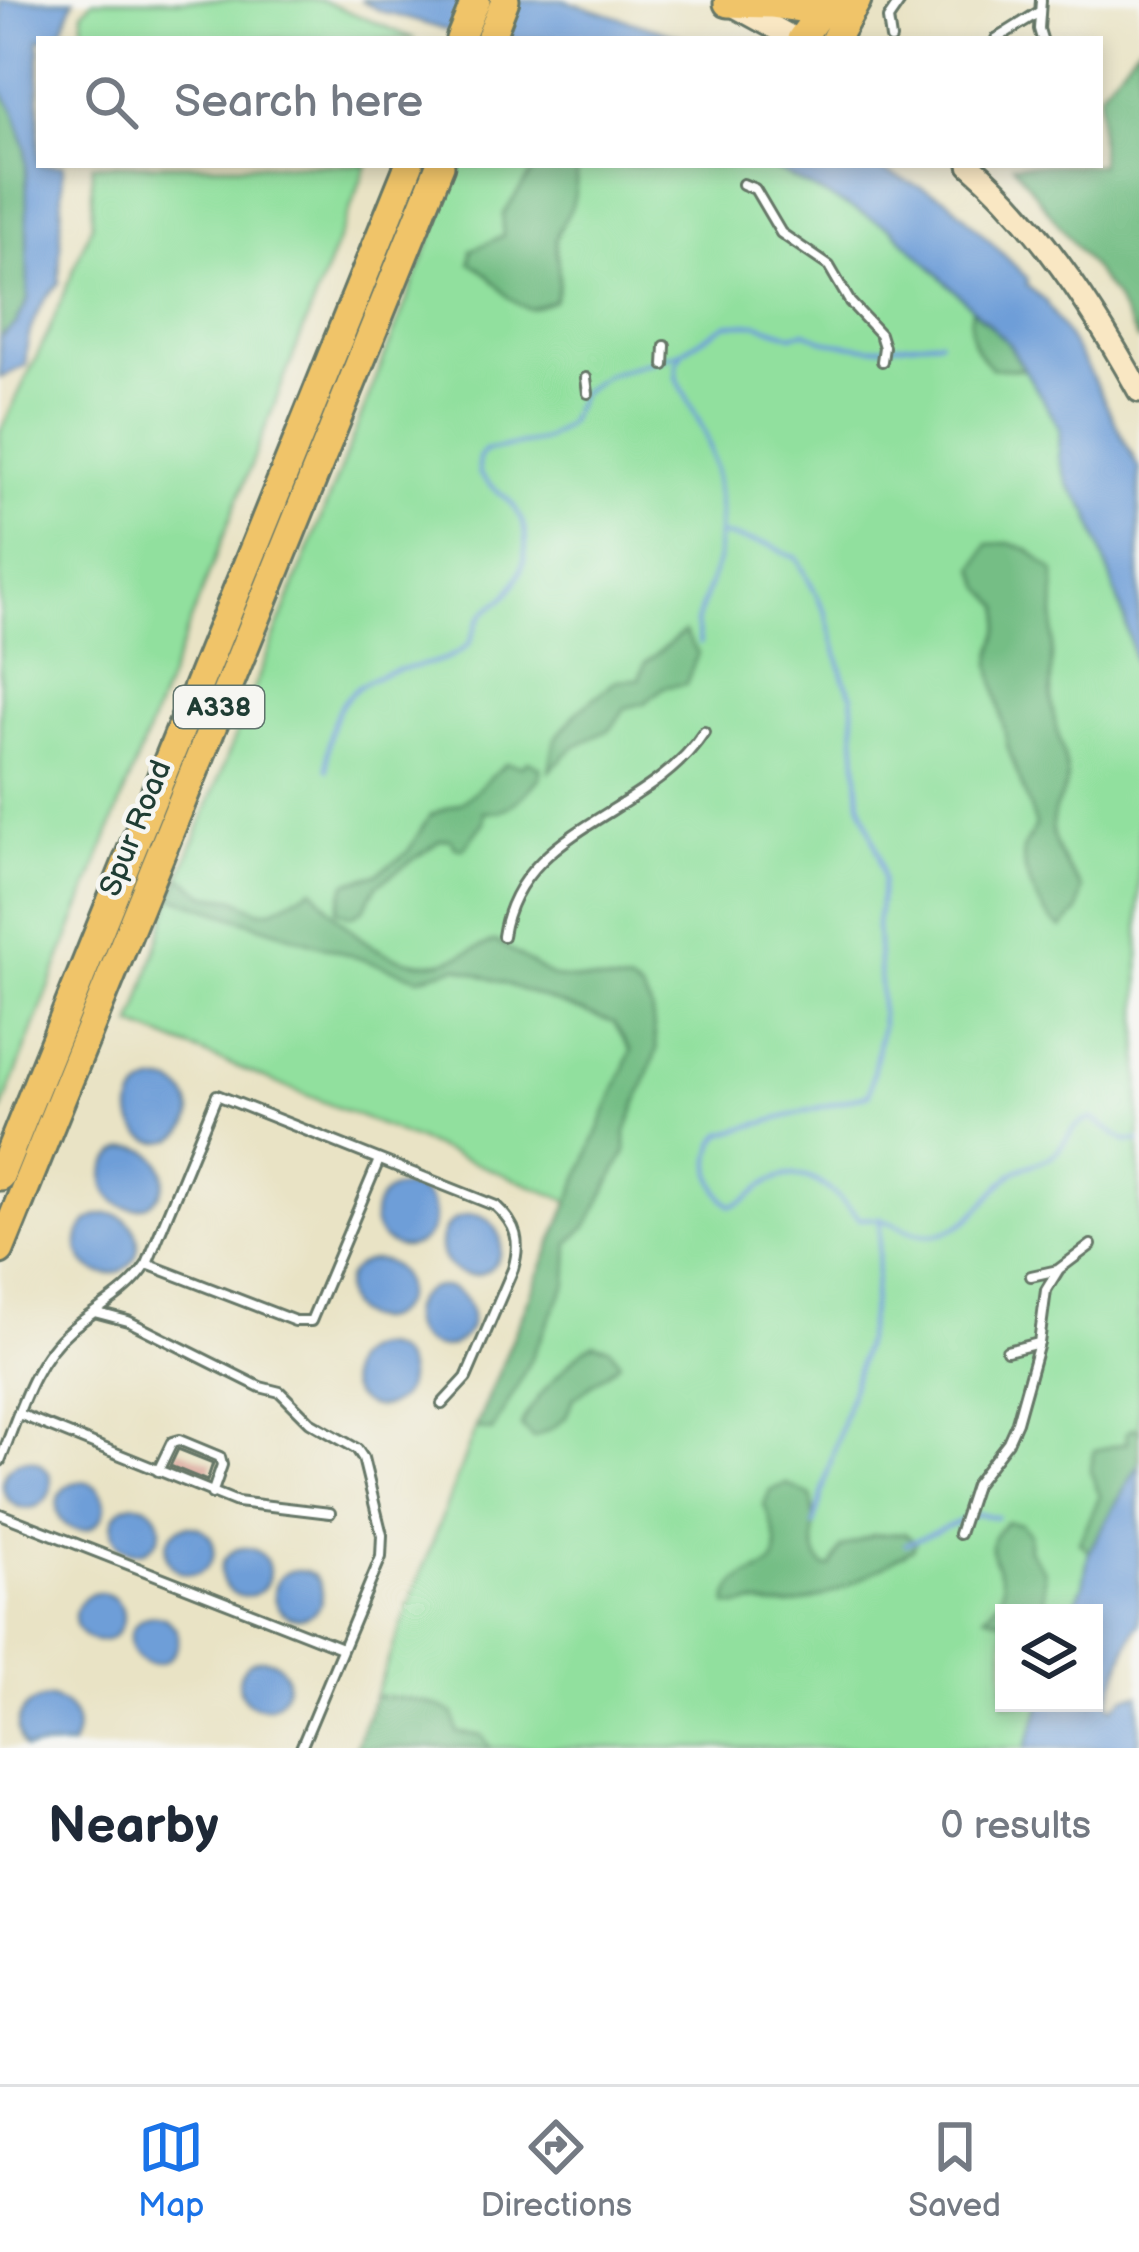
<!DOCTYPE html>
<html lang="en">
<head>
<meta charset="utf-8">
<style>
  body { margin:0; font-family:"Balsamiq Sans",sans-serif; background:#f2f2f3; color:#1f2937 }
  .controls { position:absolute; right:36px; bottom:36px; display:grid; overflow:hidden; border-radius:0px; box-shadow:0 6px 18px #0003 }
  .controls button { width:108px; height:108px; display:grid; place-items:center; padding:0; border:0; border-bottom:3px solid #e0e1e3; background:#fff; color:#1f2937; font:60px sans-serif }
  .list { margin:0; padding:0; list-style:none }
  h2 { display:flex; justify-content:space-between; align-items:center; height:156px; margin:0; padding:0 48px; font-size:51px }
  h2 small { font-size:39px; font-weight:400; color:#747a83 }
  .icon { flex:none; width:66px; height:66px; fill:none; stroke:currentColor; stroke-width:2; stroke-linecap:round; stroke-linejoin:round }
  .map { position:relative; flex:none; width:1139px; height:1748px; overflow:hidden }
  .search { position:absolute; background:#fff; box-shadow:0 6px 18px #0003; left:36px; right:36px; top:36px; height:132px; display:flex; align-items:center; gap:30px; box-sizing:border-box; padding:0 42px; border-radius:0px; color:#747a83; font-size:45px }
  .sheet { height:336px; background:#fff }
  nav { display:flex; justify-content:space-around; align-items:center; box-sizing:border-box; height:168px; border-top:3px solid #e0e1e3; background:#fff; font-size:33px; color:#747a83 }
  nav a { display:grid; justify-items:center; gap:6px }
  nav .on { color:#1a73e8 }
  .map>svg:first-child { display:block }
  .green { fill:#91e09e; stroke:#588e69; stroke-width:3 }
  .forest { fill:#74be85; stroke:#4a7e5c; stroke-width:3 }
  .water { fill:#6e9ed8; stroke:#466e86; stroke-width:3 }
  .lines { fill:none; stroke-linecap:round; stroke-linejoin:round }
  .stream { stroke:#6e9ed8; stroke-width:4.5 }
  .building { fill:#dcaa9e }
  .service-casing { stroke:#667767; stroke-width:14 }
  .secondary-casing { stroke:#667767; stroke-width:27 }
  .trunk-casing { stroke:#667767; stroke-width:33 }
  .service { stroke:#fff; stroke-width:8 }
  .secondary { stroke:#f9e7c3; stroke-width:21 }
  .trunk { stroke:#f0c469; stroke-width:27 }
  .labels { text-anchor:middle; stroke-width:9; stroke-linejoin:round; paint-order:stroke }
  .shield { fill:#f6f6f2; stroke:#60746d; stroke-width:3 }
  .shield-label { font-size:27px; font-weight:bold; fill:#1f3d34 }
  .street-label { font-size:30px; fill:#1f3d34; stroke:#f6f6f2 }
</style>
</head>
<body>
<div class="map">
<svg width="1139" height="1748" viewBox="0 0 1139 1748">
  <rect width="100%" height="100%" fill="#f6f6f2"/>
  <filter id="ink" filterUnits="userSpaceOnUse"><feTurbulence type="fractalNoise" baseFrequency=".00833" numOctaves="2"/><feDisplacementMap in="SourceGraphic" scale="24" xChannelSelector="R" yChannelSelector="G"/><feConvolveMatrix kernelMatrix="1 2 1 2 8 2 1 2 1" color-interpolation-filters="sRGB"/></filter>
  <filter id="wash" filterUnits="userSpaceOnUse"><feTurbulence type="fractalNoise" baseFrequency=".004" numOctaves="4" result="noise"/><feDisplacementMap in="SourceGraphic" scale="48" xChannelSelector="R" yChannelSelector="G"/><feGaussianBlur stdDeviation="2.7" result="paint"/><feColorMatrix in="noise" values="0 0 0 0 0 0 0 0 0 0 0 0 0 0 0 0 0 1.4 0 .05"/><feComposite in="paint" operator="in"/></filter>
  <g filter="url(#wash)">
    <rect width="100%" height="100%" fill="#e9e3c5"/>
    <path class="green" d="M93 0H321L415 39H84L82 12Z
      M92 165H367L0 1115V432L49 331 92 224Z
      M460 165H766L891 228 1009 344 1060 428 1059 457 1069 486 1088 511 1125 620 1139 682V1464L1089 1551 1083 1586 1071 1613H1004V1703H1042L1026 1748H355L473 1435 569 1201 133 1025 172 897Z"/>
    <path class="forest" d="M0 36 3 40 0 87 15 112 26 149 28 300 16 324 0 337Z
      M1139 45V342L1114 296 1013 165H1100V92Z
      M537 165H577C576 179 577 192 572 205 568 217 556 231 556 241 556 265 564 278 554 301L531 309C501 302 496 274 470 263L471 250 503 236V214Z
      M972 309 1009 344 1023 370 991 368C974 349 967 335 972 309Z
      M1011 543 1029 550 1054 571C1057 613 1050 653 1051 694 1051 723 1067 751 1067 778 1067 792 1057 799 1054 813 1046 843 1067 865 1082 889L1078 912 1062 928C1042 918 1022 874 1023 851 1024 842 1033 834 1036 825L1008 748 991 666C991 644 1004 633 1001 607L983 588 975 568 988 544Z
      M684 632 698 653 686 684 664 687 645 703 625 708 611 729 575 746 549 771 555 739 579 710 617 680 639 679 645 663Z
      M528 761 540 767V777C525 795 508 815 484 812V822L464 848H456L450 839 441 840 377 885 364 909 351 916 337 910 346 883 377 874 407 853 430 815 463 802 506 763 522 766Z
      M180 876 206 895 235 899 260 911 271 910 313 888C343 928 387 970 442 962 460 958 477 946 496 941L553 977 630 984 642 992 651 1007 657 1050 626 1132V1151L589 1223 569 1244 567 1283 516 1389 492 1431 476 1428 631 1051 614 1023 458 967 419 978 172 897Z
      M594 1344 609 1347 620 1363 573 1399 566 1417 554 1427 533 1438 521 1426C525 1409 577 1350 594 1344Z
      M1133 1428 1139 1430V1464L1089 1551 1079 1542 1100 1496 1090 1471 1095 1450 1127 1443 1126 1433Z
      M787 1484 811 1496C819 1519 805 1550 825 1567H831L841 1548 873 1535 905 1533 916 1542 913 1549C877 1570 817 1608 773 1606 767 1606 761 1603 755 1603 744 1604 738 1608 727 1605 731 1551 806 1598 764 1505L770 1490Z
      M1007 1522 1021 1524 1029 1534V1550L1044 1571V1613H1004V1624L1000 1619 985 1615C1032 1575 963 1559 1007 1522Z
      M375 1696C401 1697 432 1700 454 1714L458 1733 482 1735 491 1748H355Z"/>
    <path class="water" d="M0 0H74C66 15 66 27 57 39H39V165H63L59 283C38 303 24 336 26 365L0 378V337L16 324 28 300 26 149 15 112 0 87 3 40Z
      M360 0H564L687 39H477L381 11Z
      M766 165H870L947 199 1027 278V286L1045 300 1090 373 1139 469V682L1125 620 1088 511 1069 486 1059 457 1060 428 1009 344 891 228Z
      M131 1112a30 30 0 1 1 60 0a30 30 0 1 1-60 0Z
      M104 1178a30 30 0 1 1 60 0a30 30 0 1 1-60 0Z
      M374 1217a30 30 0 1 1 60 0a30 30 0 1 1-60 0Z
      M78 1244a30 30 0 1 1 60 0a30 30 0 1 1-60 0Z
      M441 1245a30 30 0 1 1 60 0a30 30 0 1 1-60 0Z
      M345 1290a30 30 0 1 1 60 0a30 30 0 1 1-60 0Z
      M411 1317a30 30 0 1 1 60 0a30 30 0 1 1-60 0Z
      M348 1377a30 30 0 1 1 60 0a30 30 0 1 1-60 0Z
      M3 1484a24 24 0 1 1 48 0a24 24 0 1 1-48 0Z
      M1139 1464V1623C1129 1633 1115 1684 1108 1702L1113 1708 1125 1697 1139 1694V1742L1136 1748H1026L1042 1703H1094V1613H1071L1083 1586 1089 1551Z
      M57 1506a24 24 0 1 1 48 0a24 24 0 1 1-48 0Z
      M112 1528a24 24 0 1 1 48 0a24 24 0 1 1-48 0Z
      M166 1550a24 24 0 1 1 48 0a24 24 0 1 1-48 0Z
      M221 1572a24 24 0 1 1 48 0a24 24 0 1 1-48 0Z
      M274 1594a24 24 0 1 1 48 0a24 24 0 1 1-48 0Z
      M75 1617a24 24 0 1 1 48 0a24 24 0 1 1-48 0Z
      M130 1640a24 24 0 1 1 48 0a24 24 0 1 1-48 0Z
      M239 1683a24 24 0 1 1 48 0a24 24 0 1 1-48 0Z
      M51 1698C74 1705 83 1724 72 1746L25 1748C9 1723 22 1700 51 1698Z"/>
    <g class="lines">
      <path class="stream" d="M683 352 677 362V378L705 433 715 468 720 511 718 560 696 623 700 643
        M720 535 770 545 797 558 826 613 844 679 852 695 860 802 879 855 883 880 877 924 882 1026 869 1094 722 1134C703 1152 710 1190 731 1206 748 1202 755 1189 771 1181 808 1161 837 1196 860 1219 895 1215 910 1241 940 1234 976 1224 985 1197 1011 1175 1023 1164 1041 1165 1053 1155 1069 1142 1070 1123 1093 1119L1125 1141H1139
        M327 770C327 715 344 681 402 669 417 666 433 664 447 658 477 645 468 639 481 617 488 607 502 602 509 592 528 566 533 532 513 505 503 493 489 486 479 473V458L485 451 544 440 568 423 581 393 606 375 679 353 727 324H757L791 335 805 332 827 342 871 348 940 340
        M814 1525C839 1416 880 1333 880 1217
        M906 1544 977 1514 997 1517"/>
    </g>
    <g id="blocks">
      <path class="building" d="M178 1449 213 1463 207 1481 170 1466Z"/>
    </g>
  </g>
  <g filter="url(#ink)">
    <use href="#blocks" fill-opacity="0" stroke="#667767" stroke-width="3"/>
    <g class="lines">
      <g class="service-casing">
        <path id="service" d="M1041 0 1039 29 1042 39
          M891 39 888 19 901 0
          M996 39 1039 12
          M743 184 755 189 781 233 829 266 850 302 880 334 884 347 882 361
          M664 365 665 346
          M586 378 588 393
          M503 936C519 826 649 817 704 732
          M147 1264 295 1321H311L379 1160
          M1031 1276 1058 1270
          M98 1313 128 1321 260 1387 280 1392 310 1422 357 1449 363 1458 382 1535 381 1557 301 1748
          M1007 1351 1039 1343
          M19 1414 237 1502 330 1513
          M0 1461C18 1417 32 1362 70 1330 98 1307 127 1295 147 1264L217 1095 496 1206C517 1225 521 1242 513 1269L466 1378 442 1404
          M158 1471 172 1442 179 1440 220 1457 222 1465 212 1494
          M0 1514 339 1647
          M959 1534 975 1485 1008 1442 1017 1422 1039 1343 1046 1290 1059 1269 1091 1245"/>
      </g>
      <g class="secondary-casing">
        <path id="secondary" d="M729 3 795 39
          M970 165C1037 222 1097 315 1139 391"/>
      </g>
      <g class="trunk-casing">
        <path id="trunk" d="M728 3 771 4 821 11
          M460 39 476 0
          M490 39 505 0
          M801 39 829 0
          M835 39 857 0
          M0 1176 409 165
          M0 1250 440 165"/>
      </g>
      <use href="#service" class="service"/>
      <use href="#secondary" class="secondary"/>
      <use href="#trunk" class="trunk"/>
    </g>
  </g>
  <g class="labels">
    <rect class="shield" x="174" y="686" width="90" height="42" rx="9"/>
    <g class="shield-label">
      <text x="219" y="716">A338</text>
    </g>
    <g class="street-label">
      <text transform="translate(135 828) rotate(-68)" y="10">Spur Road</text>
    </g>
  </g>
</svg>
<div class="controls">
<button><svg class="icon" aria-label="layers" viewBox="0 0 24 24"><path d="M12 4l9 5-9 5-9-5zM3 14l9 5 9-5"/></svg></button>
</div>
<div class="search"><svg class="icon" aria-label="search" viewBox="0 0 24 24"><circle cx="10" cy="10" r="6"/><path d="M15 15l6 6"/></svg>Search here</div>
</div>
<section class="sheet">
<h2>Nearby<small>0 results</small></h2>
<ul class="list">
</ul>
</section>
<nav>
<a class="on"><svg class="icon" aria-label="map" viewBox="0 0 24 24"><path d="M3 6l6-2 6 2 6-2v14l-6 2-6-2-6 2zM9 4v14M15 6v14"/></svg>Map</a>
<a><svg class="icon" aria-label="directions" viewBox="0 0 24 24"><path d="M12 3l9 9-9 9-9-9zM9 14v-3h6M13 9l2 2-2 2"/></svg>Directions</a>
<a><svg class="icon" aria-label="saved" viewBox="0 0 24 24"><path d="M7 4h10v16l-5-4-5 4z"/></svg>Saved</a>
</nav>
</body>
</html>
